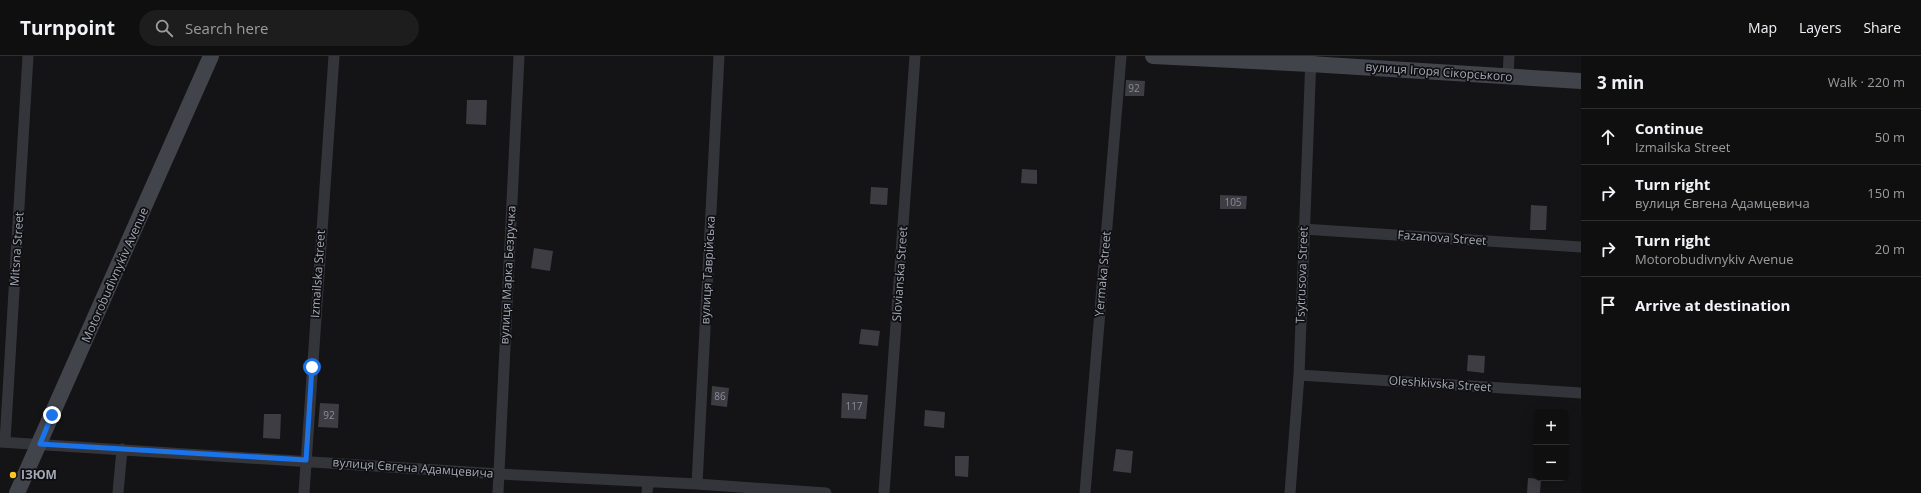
<!DOCTYPE html>
<html lang="en">
<head>
<meta charset="utf-8">
<style>
  body { margin:0; font-family:"Open Sans",sans-serif; background:#1d1d1e; color:#f1f3f6 }
  .controls { position:absolute; right:12px; bottom:12px; display:grid; overflow:hidden; border-radius:8px; box-shadow:0 4px 16px #0002 }
  .controls button { width:36px; height:36px; display:grid; place-items:center; padding:0; border:0; border-bottom:1px solid #2f2f30; background:#0f0f10; color:#f1f3f6; font:20px sans-serif }
  .stop { position:absolute; width:12px; height:12px; margin:-9px; border:3px solid #1a73e8; border-radius:50%; background:#fff }
  .stop.end { background:#1a73e8; border-color:#fff; box-shadow:0 1px 4px #0008 }
  .list { margin:0; padding:0; list-style:none }
  h2 { display:flex; justify-content:space-between; align-items:center; height:52px; margin:0; padding:0 16px; font-size:17px }
  h2 small { font-size:13px; font-weight:400; color:#9b9c9f }
  .list li { display:grid; grid-template-columns:26px 1fr auto; gap:12px; align-items:center; box-sizing:border-box; height:56px; padding:0 16px; border-top:1px solid #2f2f30 }
  .list b { display:block; font-size:15px; white-space:nowrap }
  .list p { margin:0; font-size:13px; white-space:nowrap; color:#9b9c9f }
  .list em { font-size:13px; font-style:normal; color:#9b9c9f }
  .icon { flex:none; width:22px; height:22px; fill:none; stroke:currentColor; stroke-width:2; stroke-linecap:round; stroke-linejoin:round }
  .map { position:relative; flex:none; width:1581px; height:437px; overflow:hidden }
  header { display:flex; align-items:center; gap:24px; box-sizing:border-box; height:56px; padding:0 20px; background:#0f0f10; border-bottom:1px solid #2f2f30 }
  header strong { font-size:19px }
  nav { display:flex; gap:22px; margin-inline-start:auto; font-size:14px }
  .search { width:280px; height:36px; background:#1d1d1e; display:flex; align-items:center; gap:10px; box-sizing:border-box; padding:0 14px; border-radius:22px; color:#9b9c9f; font-size:15px }
  main { display:flex }
  aside { flex:1; background:#0f0f10 }
  .map>svg:first-child { display:block }
  .building { fill:#3e3d43 }
  .lines { fill:none; stroke-linecap:round; stroke-linejoin:round }
  .street { stroke:#34353b; stroke-width:11 }
  .secondary { stroke:#42444b; stroke-width:16 }
  .route { stroke:#1a73e8; stroke-width:5 }
  .poi-dot { fill:#ffc522; stroke:#0f0f11; stroke-width:1.5 }
  .labels { text-anchor:middle; stroke-width:3.5; stroke-linejoin:round; paint-order:stroke }
  .number-label { font-size:10px; fill:#8a8d9a }
  .street-label { font-size:12px; fill:#a4a8b7; stroke:#0f0f11 }
  .poi-label { font-size:12px; font-weight:bold; fill:#a4a8b7; stroke:#0f0f11; text-anchor:start }
</style>
</head>
<body>
<header>
<strong>Turnpoint</strong>
<div class="search"><svg class="icon" aria-label="search" viewBox="0 0 24 24"><circle cx="10" cy="10" r="6"/><path d="M15 15l6 6"/></svg>Search here</div>
<nav><a>Map</a><a>Layers</a><a>Share</a></nav>
</header>
<main>
<div class="map">
<svg width="1581" height="437" viewBox="0 0 1581 437">
  <rect width="100%" height="100%" fill="#141416"/>
  <path class="building" d="M1126 24 1145 25 1144 40H1125Z
    M467 44H487L486 69 466 68Z
    M1022 113 1037 114V128L1021 127Z
    M871 131 888 132 887 149 870 148Z
    M1220 139 1247 140 1246 153H1220Z
    M1531 149 1547 150 1546 174H1530Z
    M534 192 553 195 550 215 531 212Z
    M861 273 880 275 878 290 859 288Z
    M1468 299 1485 300 1484 317 1467 315Z
    M712 330 729 332 727 351 711 349Z
    M842 337 868 339 866 363 841 362Z
    M320 347 339 348 338 372 318 371Z
    M925 354 945 356 944 372 924 370Z
    M264 358H281L280 383 263 382Z
    M1116 393 1133 395 1131 417 1113 415Z
    M955 400H969L968 421 955 420Z
    M1528 422 1541 423 1540 437H1527Z"/>
  <g class="lines">
    <path class="street" d="M1508 21 1509 0
      M1303 173 1581 191
      M1299 319 1581 337
      M0 386 499 418 697 428 826 437
      M5 386 28 0
      M697 428 719 0
      M118 437 122 393
      M304 437 334 0
      M498 437 519 0
      M647 437 648 426
      M884 437 915 0
      M1085 437 1121 0
      M1290 437 1299 319 1311 0"/>
    <path class="secondary" d="M1153 0 1310 8 1581 25
      M17 437 211 0"/>
  </g>
  <g class="lines">
    <path class="route" d="M52 359 40 388 306 404 312 311"/>
  </g>
  <circle class="poi-dot" cx="13" cy="419" r="4"/>
  <g class="labels">
    <g class="number-label">
      <text x="1134" y="36">92</text>
      <text x="1233" y="150">105</text>
      <text x="720" y="344">86</text>
      <text x="854" y="354">117</text>
      <text x="329" y="363">92</text>
    </g>
    <g class="street-label">
      <text transform="translate(1439 16) rotate(4)" y="4">вулиця Ігоря Сікорського</text>
      <text transform="translate(1442 182) rotate(4)" y="4">Fazanova Street</text>
      <text transform="translate(17 193) rotate(-86)" y="4">Mitsna Street</text>
      <text transform="translate(708 214) rotate(-87)" y="4">вулиця Таврійська</text>
      <text transform="translate(318 218) rotate(-86)" y="4">Izmailska Street</text>
      <text transform="translate(900 218) rotate(-86)" y="4">Slovianska Street</text>
      <text transform="translate(1103 218) rotate(-85)" y="4">Yermaka Street</text>
      <text transform="translate(115 219) rotate(-66)" y="4">Motorobudivnykiv Avenue</text>
      <text transform="translate(508 219) rotate(-87)" y="4">вулиця Марка Безручка</text>
      <text transform="translate(1302 219) rotate(-88)" y="4">Tsytrusova Street</text>
      <text transform="translate(1440 328) rotate(4)" y="4">Oleshkivska Street</text>
      <text transform="translate(413 412) rotate(4)" y="4">вулиця Євгена Адамцевича</text>
    </g>
    <g class="poi-label">
      <text x="21" y="423">ІЗЮМ</text>
    </g>
  </g>
</svg>
<div class="controls">
<button>+</button>
<button>−</button>
</div>
<div class="stop" style="left:312px;top:311px"></div>
<div class="stop end" style="left:52px;top:359px"></div>
</div>
<aside>
<h2>3 min<small>Walk · 220 m</small></h2>
<ul class="list">
<li><svg class="icon" aria-label="ahead" viewBox="0 0 24 24"><path d="M12 20V5M6 11l6-6 6 6"/></svg><div><b>Continue</b><p>Izmailska Street</p></div><em>50 m</em></li>
<li><svg class="icon" aria-label="right" viewBox="0 0 24 24"><path d="M7 20v-9h11M14 6l5 5-5 5"/></svg><div><b>Turn right</b><p>вулиця Євгена Адамцевича</p></div><em>150 m</em></li>
<li><svg class="icon" aria-label="right" viewBox="0 0 24 24"><path d="M7 20v-9h11M14 6l5 5-5 5"/></svg><div><b>Turn right</b><p>Motorobudivnykiv Avenue</p></div><em>20 m</em></li>
<li><svg class="icon" aria-label="arrive" viewBox="0 0 24 24"><path d="M6 21V4h12l-3 4 3 4H6"/></svg><div><b>Arrive at destination</b></div></li>
</ul>
</aside>
</main>
</body>
</html>
